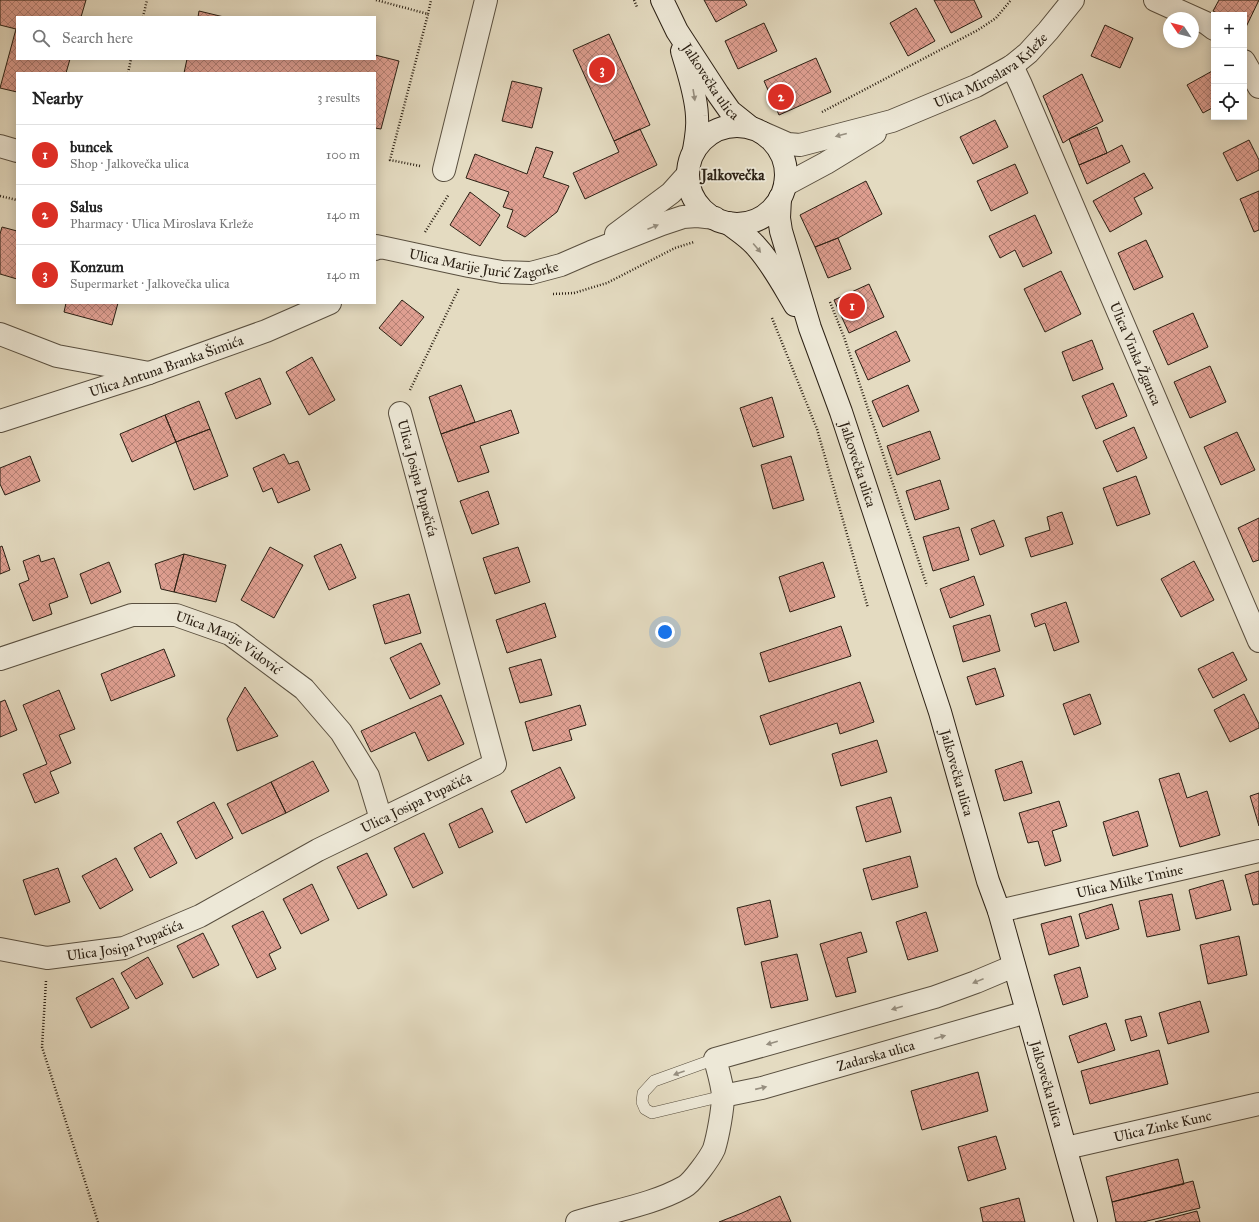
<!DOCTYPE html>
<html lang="en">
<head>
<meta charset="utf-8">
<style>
  body { margin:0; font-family:"IM FELL Great Primer",serif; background:#f6f6f6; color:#222 }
  .controls { position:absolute; right:12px; top:12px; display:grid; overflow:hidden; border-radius:0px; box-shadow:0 2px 10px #0003 }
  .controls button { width:36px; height:36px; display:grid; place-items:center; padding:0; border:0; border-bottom:1px solid #e0e0e0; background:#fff; color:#222; font:20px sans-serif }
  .compass { position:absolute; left:1163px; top:12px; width:36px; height:36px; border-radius:50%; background:#fff; box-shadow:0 2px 10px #0003; rotate:305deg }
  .you { position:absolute; left:665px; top:632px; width:14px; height:14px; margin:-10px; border:3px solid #fff; border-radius:50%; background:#1a73e8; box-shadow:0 0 0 6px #1a73e833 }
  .badge { display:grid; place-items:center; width:26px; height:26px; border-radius:50%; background:#d93025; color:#fff; font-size:13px; font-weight:700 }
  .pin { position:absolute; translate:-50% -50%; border:2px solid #fff; box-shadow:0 1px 4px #0006 }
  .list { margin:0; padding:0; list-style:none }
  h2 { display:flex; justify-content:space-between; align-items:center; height:52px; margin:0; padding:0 16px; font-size:17px }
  h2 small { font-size:13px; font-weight:400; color:#767676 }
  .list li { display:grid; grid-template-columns:26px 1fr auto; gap:12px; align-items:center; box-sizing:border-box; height:60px; padding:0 16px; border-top:1px solid #e0e0e0 }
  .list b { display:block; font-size:15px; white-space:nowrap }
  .list p { margin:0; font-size:13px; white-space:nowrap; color:#767676 }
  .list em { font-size:13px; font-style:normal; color:#767676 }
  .icon { flex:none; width:22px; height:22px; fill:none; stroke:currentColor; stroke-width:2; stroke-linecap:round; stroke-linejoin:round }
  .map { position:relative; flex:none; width:1259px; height:1222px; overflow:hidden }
  .search { position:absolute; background:#fff; box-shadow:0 2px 10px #0003; left:16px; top:16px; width:360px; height:44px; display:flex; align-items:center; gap:10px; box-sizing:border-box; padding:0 14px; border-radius:0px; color:#767676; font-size:15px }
  .panel { position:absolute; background:#fff; box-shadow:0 2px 10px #0003; left:16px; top:72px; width:360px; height:232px; border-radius:0px }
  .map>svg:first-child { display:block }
  .building { fill:url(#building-cross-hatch); stroke:#2b2014 }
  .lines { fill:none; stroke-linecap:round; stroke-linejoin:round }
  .service-casing { stroke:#594f3f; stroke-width:12 }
  .minor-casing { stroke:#594f3f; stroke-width:24 }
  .tertiary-casing { stroke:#594f3f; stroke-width:24 }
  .secondary-casing { stroke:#2b2014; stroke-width:24 }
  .path { stroke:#2b2014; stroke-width:2.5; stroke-dasharray:1 2; stroke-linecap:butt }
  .service { stroke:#ede8d7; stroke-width:11 }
  .minor { stroke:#ede8d7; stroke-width:22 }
  .tertiary { stroke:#ede8d7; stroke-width:22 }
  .secondary { stroke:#ede8d7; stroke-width:22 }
  .oneway { fill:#968e7f }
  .labels { text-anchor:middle; stroke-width:4; stroke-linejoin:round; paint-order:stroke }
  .street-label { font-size:14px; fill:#2b2014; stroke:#ede8d7 }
  .neighbourhood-label { font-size:15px; font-weight:bold; fill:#2b2014; stroke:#ede8d7 }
</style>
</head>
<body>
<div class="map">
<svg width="1259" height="1222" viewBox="0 0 1259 1222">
  <defs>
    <pattern id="building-cross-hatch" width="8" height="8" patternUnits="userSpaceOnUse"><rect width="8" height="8" fill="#df9f91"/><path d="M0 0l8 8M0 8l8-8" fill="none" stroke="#b58175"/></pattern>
  </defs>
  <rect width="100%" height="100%" fill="#e4dbc1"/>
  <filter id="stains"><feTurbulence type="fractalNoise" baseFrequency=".005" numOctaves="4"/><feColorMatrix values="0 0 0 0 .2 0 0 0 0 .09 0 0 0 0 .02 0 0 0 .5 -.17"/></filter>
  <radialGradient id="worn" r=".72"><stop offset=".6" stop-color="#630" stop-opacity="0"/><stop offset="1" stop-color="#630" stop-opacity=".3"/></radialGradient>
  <path class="building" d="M0 0H86L81 17H17V59H70L66 73H17V92L0 88 16 29 0 25Z
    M704 0H744L747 5 716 22Z
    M934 0H974L982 17 951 33Z
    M1219 0H1259L1246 27 1244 26V15H1221L1213 11Z
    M916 8 935 41 908 56 890 23Z
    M199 11 224 17H198Z
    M764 23 777 51 738 69 725 41Z
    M1105 25 1133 38 1120 68 1091 56Z
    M609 34 650 125 614 141 573 50Z
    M375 55 399 61 381 129 375 128V73H184L187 59H375Z
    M816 58 831 92 779 115 764 81Z
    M1214 70V107L1203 113 1187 85Z
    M1082 74 1103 121 1069 139 1063 143 1043 96Z
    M512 81 542 88 532 128 502 121Z
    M995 120 1008 147 973 164 960 137Z
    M1097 127 1107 153 1079 165 1069 139Z
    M640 129 657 165 585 199 573 173 619 152 614 141Z
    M1249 140 1259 160V170L1237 181 1223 153Z
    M1122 145 1130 162 1087 184 1079 165 1107 153Z
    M536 147 553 152 543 177 569 186 557 212 525 237 507 227 513 210 503 207 509 192 466 178 475 154 527 174Z
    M1015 164 1028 193 991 211 977 181Z
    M1144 173 1153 188 1134 198 1142 214 1110 232 1093 201Z
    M866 181 882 214 838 238 815 247 800 215Z
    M1259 191V230L1254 232 1240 199Z
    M470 192 500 215 480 246 450 225Z
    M1035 215 1052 253 1023 267 1015 250 1000 258 989 236Z
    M2 227 17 231V279L0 274V234Z
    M838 238 851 269 828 278 815 247Z
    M1146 240 1163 277 1134 290 1118 253Z
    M1061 271 1081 314 1045 332 1024 289Z
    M869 284 884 317 849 333 834 300Z
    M402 300 424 317 401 346 379 328Z
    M66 303H118L112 325 64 312Z
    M1193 313 1208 347 1168 365 1153 331Z
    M896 331 910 361 868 380 855 351Z
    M1092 340 1103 369 1073 381 1062 352Z
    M312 357 335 400 309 415 286 372Z
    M1210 366 1226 402 1190 418 1174 382Z
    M260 378 271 404 236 419 225 393Z
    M1113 383 1127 416 1096 429 1082 396Z
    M461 385 475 422 441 434 429 397Z
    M908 385 919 411 883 427 872 401Z
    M772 397 784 437 753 447 740 408Z
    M199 401 210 429 176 442 165 415Z
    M511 410 519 433 480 446 489 472 458 482 441 434Z
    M165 415 176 442 132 462 120 434Z
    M1134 427 1147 458 1117 472 1103 441Z
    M210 429 228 476 194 490 176 442Z
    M930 431 940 459 897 475 887 446Z
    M1237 432 1255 470 1221 485 1204 447Z
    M284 454 289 464 298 461 310 490 278 503 272 488 263 492 253 468Z
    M30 456 40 481 5 495 0 484V468Z
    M791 456 804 500 773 509 761 465Z
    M1136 476 1150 514 1117 526 1103 488Z
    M940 480 949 509 915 520 906 491Z
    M488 491 499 524 472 534 460 501Z
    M1062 512 1073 544 1031 557 1025 538 1050 530 1047 517Z
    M1259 518V560L1253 562 1238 528Z
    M994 520 1004 546 980 555 971 529Z
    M959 527 969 560 933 571 923 537Z
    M341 544 356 578 329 590 314 556Z
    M2 546 10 570 0 574V547Z
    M270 547 303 565 274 618 241 600Z
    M518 547 530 582 495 594 483 558Z
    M184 554 226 565 216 602 174 592Z
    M184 554 174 592 161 589 155 564Z
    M39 555 41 562 54 558 68 597 49 604 52 614 33 621 19 584 29 580 23 561Z
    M1194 561 1214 600 1181 617 1161 579Z
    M109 562 121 592 91 604 80 574Z
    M823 562 835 597 790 612 779 577Z
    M974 576 984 605 950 618 940 589Z
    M409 594 421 633 385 644 373 605Z
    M1066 602 1079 642 1054 651 1045 623 1035 627 1031 614Z
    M545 603 556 637 507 653 496 620Z
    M990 615 1000 651 963 662 953 626Z
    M841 626 851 656 769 682 760 653Z
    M421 643 440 684 410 699 390 658Z
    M164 649 175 676 111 701 101 674Z
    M1233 652 1247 680 1213 698 1198 669Z
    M541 659 552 695 520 703 509 668Z
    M995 668 1004 696 976 705 967 677Z
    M860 682 874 722 840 734 837 723 770 745 760 716Z
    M245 687 278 736 237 751 227 719Z
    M59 690 75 729 59 735 71 763 50 772 59 793 35 803 23 774 47 764 23 705Z
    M1090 694 1101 724 1074 735 1063 704Z
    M1244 694 1259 724V728L1230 742 1214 710Z
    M441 695 464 744 428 761 415 732 371 752 361 731Z
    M5 700 17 730 0 737V702Z
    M580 705 586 725 569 730 572 740 533 751 525 722Z
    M877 740 887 772 841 786 832 754Z
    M313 761 329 791 286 813 271 782Z
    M1022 761 1032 793 1004 801 995 770Z
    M560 767 575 798 526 823 511 791Z
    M1179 773 1187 798 1207 791 1220 835 1180 847 1159 779Z
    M271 782 286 813 242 834 227 804Z
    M1259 793V826L1250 796Z
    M891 797 901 832 866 842 856 807Z
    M1059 801 1067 826 1052 831 1061 861 1045 866 1038 841 1028 843 1019 813Z
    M214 802 233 838 196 859 177 822Z
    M482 808 493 832 459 848 449 824Z
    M1138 811 1148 846 1113 856 1103 822Z
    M161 833 177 863 150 878 134 848Z
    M424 833 443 873 413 888 394 848Z
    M367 853 387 895 358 909 337 867Z
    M910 856 918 887 872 900 863 869Z
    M116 858 133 890 100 909 82 876Z
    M58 868 70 902 35 915 23 880Z
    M1259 871V904L1253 905 1245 875Z
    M1223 880 1231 910 1196 919 1189 890Z
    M312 884 329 920 301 934 283 899Z
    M1172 894 1180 930 1147 937 1139 901Z
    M770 900 778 937 745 945 737 908Z
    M1112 904 1119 929 1086 939 1079 914Z
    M263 911 281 948 269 954 276 969 257 978 232 926Z
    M926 912 938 951 908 960 896 922Z
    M1071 916 1079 946 1049 955 1041 924Z
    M861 932 867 952 847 958 856 992 836 997 820 944Z
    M203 933 219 965 193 978 177 946Z
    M1239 936 1247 975 1208 984 1200 945Z
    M797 954 808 1000 771 1008 761 962Z
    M148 957 163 984 136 999 121 973Z
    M1080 967 1088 997 1063 1005 1054 975Z
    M113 978 129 1008 91 1028 76 998Z
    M1200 1001 1209 1032 1168 1044 1159 1013Z
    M1141 1016 1147 1036 1131 1041 1125 1020Z
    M1106 1023 1115 1050 1078 1063 1069 1036Z
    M1159 1050 1168 1084 1090 1104 1081 1071Z
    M978 1072 988 1111 922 1130 911 1091Z
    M996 1136 1006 1169 968 1181 958 1147Z
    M1178 1159 1184 1184 1112 1202 1106 1177Z
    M1193 1181 1200 1208 1143 1222H1116L1112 1202Z
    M780 1196 791 1222H719L742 1213Z
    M1019 1198 1025 1222H983L980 1208Z
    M1197 1211 1200 1222H1155Z"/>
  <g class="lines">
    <g class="service-casing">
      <path id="service" d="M715 1059 654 1081 643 1093 642 1102 645 1109 652 1113 723 1096"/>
    </g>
    <g class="minor-casing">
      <g id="minor">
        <path d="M1155 0 1206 23 1214 29"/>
        <path d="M1244 61 1259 87"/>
        <path id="s1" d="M1012 66 1021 85 1259 641"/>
        <path d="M0 146 17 151"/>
        <path d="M444 170 486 0"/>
        <path d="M0 334 57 356 149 373"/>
        <path id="s2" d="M0 659 132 615H176L230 634 304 689 341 732 368 776 381 819"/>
        <path id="s3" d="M999 911 1259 851"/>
        <path id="s4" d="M0 949 47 958 124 948 200 916 318 850 495 764 400 413"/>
        <path id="s5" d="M723 1096 762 1088 1027 1012"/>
        <path d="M577 1222C611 1211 652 1205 684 1187 692 1183 710 1158 714 1149 718 1136 723 1109 723 1095 722 1083 718 1071 715 1059L935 997 976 982 1014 966"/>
      </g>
    </g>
    <g class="tertiary-casing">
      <g id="tertiary">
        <path id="s6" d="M763 133 788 144 800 145 892 121 976 86 1012 66 1028 53 1048 31 1073 0"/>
        <path d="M785 185 826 163 875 133"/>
        <path d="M616 234 671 193 688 174"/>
        <path id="s7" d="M375 249 376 246 469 266 502 272 531 273 561 265 591 252 662 224 683 217 697 216 715 218"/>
        <path id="s8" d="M0 421 149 373 266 331 330 303"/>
        <path id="s9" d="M1066 1148 1259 1104"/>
      </g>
    </g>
    <g class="secondary-casing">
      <g id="secondary">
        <path id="s10" d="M662 0 677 31 718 94 730 111 750 127"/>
        <path d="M682 51C688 72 696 94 697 116 698 127 696 139 694 150"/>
        <circle cx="737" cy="175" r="49"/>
        <path id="s11" d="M780 198 779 218 781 231 810 328 841 412 940 712 988 881 999 911 1086 1222"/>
        <path d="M728 223C737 230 747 236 755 245 771 262 783 285 795 305"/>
      </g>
    </g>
    <path class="path" d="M376 0 428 14 431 0
      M634 0 637 7
      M143 17 147 0
      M128 73 131 59
      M822 112 978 30 996 18 1011 0
      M420 166 390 160 428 14
      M0 196 17 200
      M425 232 449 194
      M553 294 574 293 607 283 675 248 694 242
      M830 302 844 337 927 586
      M772 318 817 429 868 608
      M410 390 459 288
      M46 981 42 1047 98 1222"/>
    <use href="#service" class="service"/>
    <use href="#minor" class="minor"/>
    <use href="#tertiary" class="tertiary"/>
    <use href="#secondary" class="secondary"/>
  </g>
  <defs><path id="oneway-solid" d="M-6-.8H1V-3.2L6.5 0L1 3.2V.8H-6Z"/></defs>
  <g class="oneway">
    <use href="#oneway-solid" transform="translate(694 95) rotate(81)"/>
    <use href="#oneway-solid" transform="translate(841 135) rotate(165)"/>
    <use href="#oneway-solid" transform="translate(653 227) rotate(-22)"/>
    <use href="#oneway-solid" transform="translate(757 248) rotate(50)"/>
    <use href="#oneway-solid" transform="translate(978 981) rotate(158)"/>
    <use href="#oneway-solid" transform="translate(897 1008) rotate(164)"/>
    <use href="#oneway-solid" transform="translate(940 1037) rotate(-16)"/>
    <use href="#oneway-solid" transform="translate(772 1043) rotate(164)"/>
    <use href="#oneway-solid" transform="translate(679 1073) rotate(160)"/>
    <use href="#oneway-solid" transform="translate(761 1088) rotate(-13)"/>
  </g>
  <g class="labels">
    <g class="street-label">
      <text dy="5" stroke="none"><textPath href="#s6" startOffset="246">Ulica Miroslava Krleže</textPath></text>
      <text dy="5" stroke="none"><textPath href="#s10" startOffset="95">Jalkovečka ulica</textPath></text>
      <text dy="5" stroke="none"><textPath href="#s7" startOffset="113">Ulica Marije Jurić Zagorke</textPath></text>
      <text dy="5" stroke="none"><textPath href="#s1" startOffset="313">Ulica Vinka Žganca</textPath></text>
      <text dy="5" stroke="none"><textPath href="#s8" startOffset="175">Ulica Antuna Branka Šimića</textPath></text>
      <text dy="5" stroke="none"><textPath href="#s11" startOffset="279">Jalkovečka ulica</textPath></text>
      <text transform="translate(418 478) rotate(75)" y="5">Ulica Josipa Pupačića</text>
      <text dy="5" stroke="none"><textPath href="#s2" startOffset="243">Ulica Marije Vidović</textPath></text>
      <text dy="5" stroke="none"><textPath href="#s11" startOffset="603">Jalkovečka ulica</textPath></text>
      <text dy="5" stroke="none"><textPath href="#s4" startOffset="452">Ulica Josipa Pupačića</textPath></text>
      <text dy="5" stroke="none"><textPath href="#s3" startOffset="134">Ulica Milke Tmine</textPath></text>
      <text dy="5" stroke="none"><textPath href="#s4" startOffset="128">Ulica Josipa Pupačića</textPath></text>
      <text dy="5" stroke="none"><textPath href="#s5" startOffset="158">Zadarska ulica</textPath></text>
      <text dy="5" stroke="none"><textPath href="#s11" startOffset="927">Jalkovečka ulica</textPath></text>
      <text dy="5" stroke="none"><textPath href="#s9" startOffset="99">Ulica Zinke Kunc</textPath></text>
    </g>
    <g class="neighbourhood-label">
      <text x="733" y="180">Jalkovečka</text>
    </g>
  </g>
  <rect width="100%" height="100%" filter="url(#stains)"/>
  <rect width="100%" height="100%" fill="url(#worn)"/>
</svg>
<div class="controls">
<button>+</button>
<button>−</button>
<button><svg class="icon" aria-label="locate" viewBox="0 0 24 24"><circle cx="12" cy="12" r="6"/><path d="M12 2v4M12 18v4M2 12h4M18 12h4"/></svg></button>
</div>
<svg class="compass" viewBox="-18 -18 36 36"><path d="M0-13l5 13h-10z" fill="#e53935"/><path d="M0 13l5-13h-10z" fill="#767676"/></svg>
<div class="you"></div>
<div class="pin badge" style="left:852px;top:306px">1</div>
<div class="pin badge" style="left:781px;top:97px">2</div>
<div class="pin badge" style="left:602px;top:70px">3</div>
<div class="search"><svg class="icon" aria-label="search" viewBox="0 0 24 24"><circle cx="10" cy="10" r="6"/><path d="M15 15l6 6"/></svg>Search here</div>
<section class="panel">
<h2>Nearby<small>3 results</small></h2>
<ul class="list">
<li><span class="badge">1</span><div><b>buncek</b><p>Shop · Jalkovečka ulica</p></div><em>100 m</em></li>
<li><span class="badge">2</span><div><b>Salus</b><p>Pharmacy · Ulica Miroslava Krleže</p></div><em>140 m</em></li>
<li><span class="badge">3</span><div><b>Konzum</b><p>Supermarket · Jalkovečka ulica</p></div><em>140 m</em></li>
</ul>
</section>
</div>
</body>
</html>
